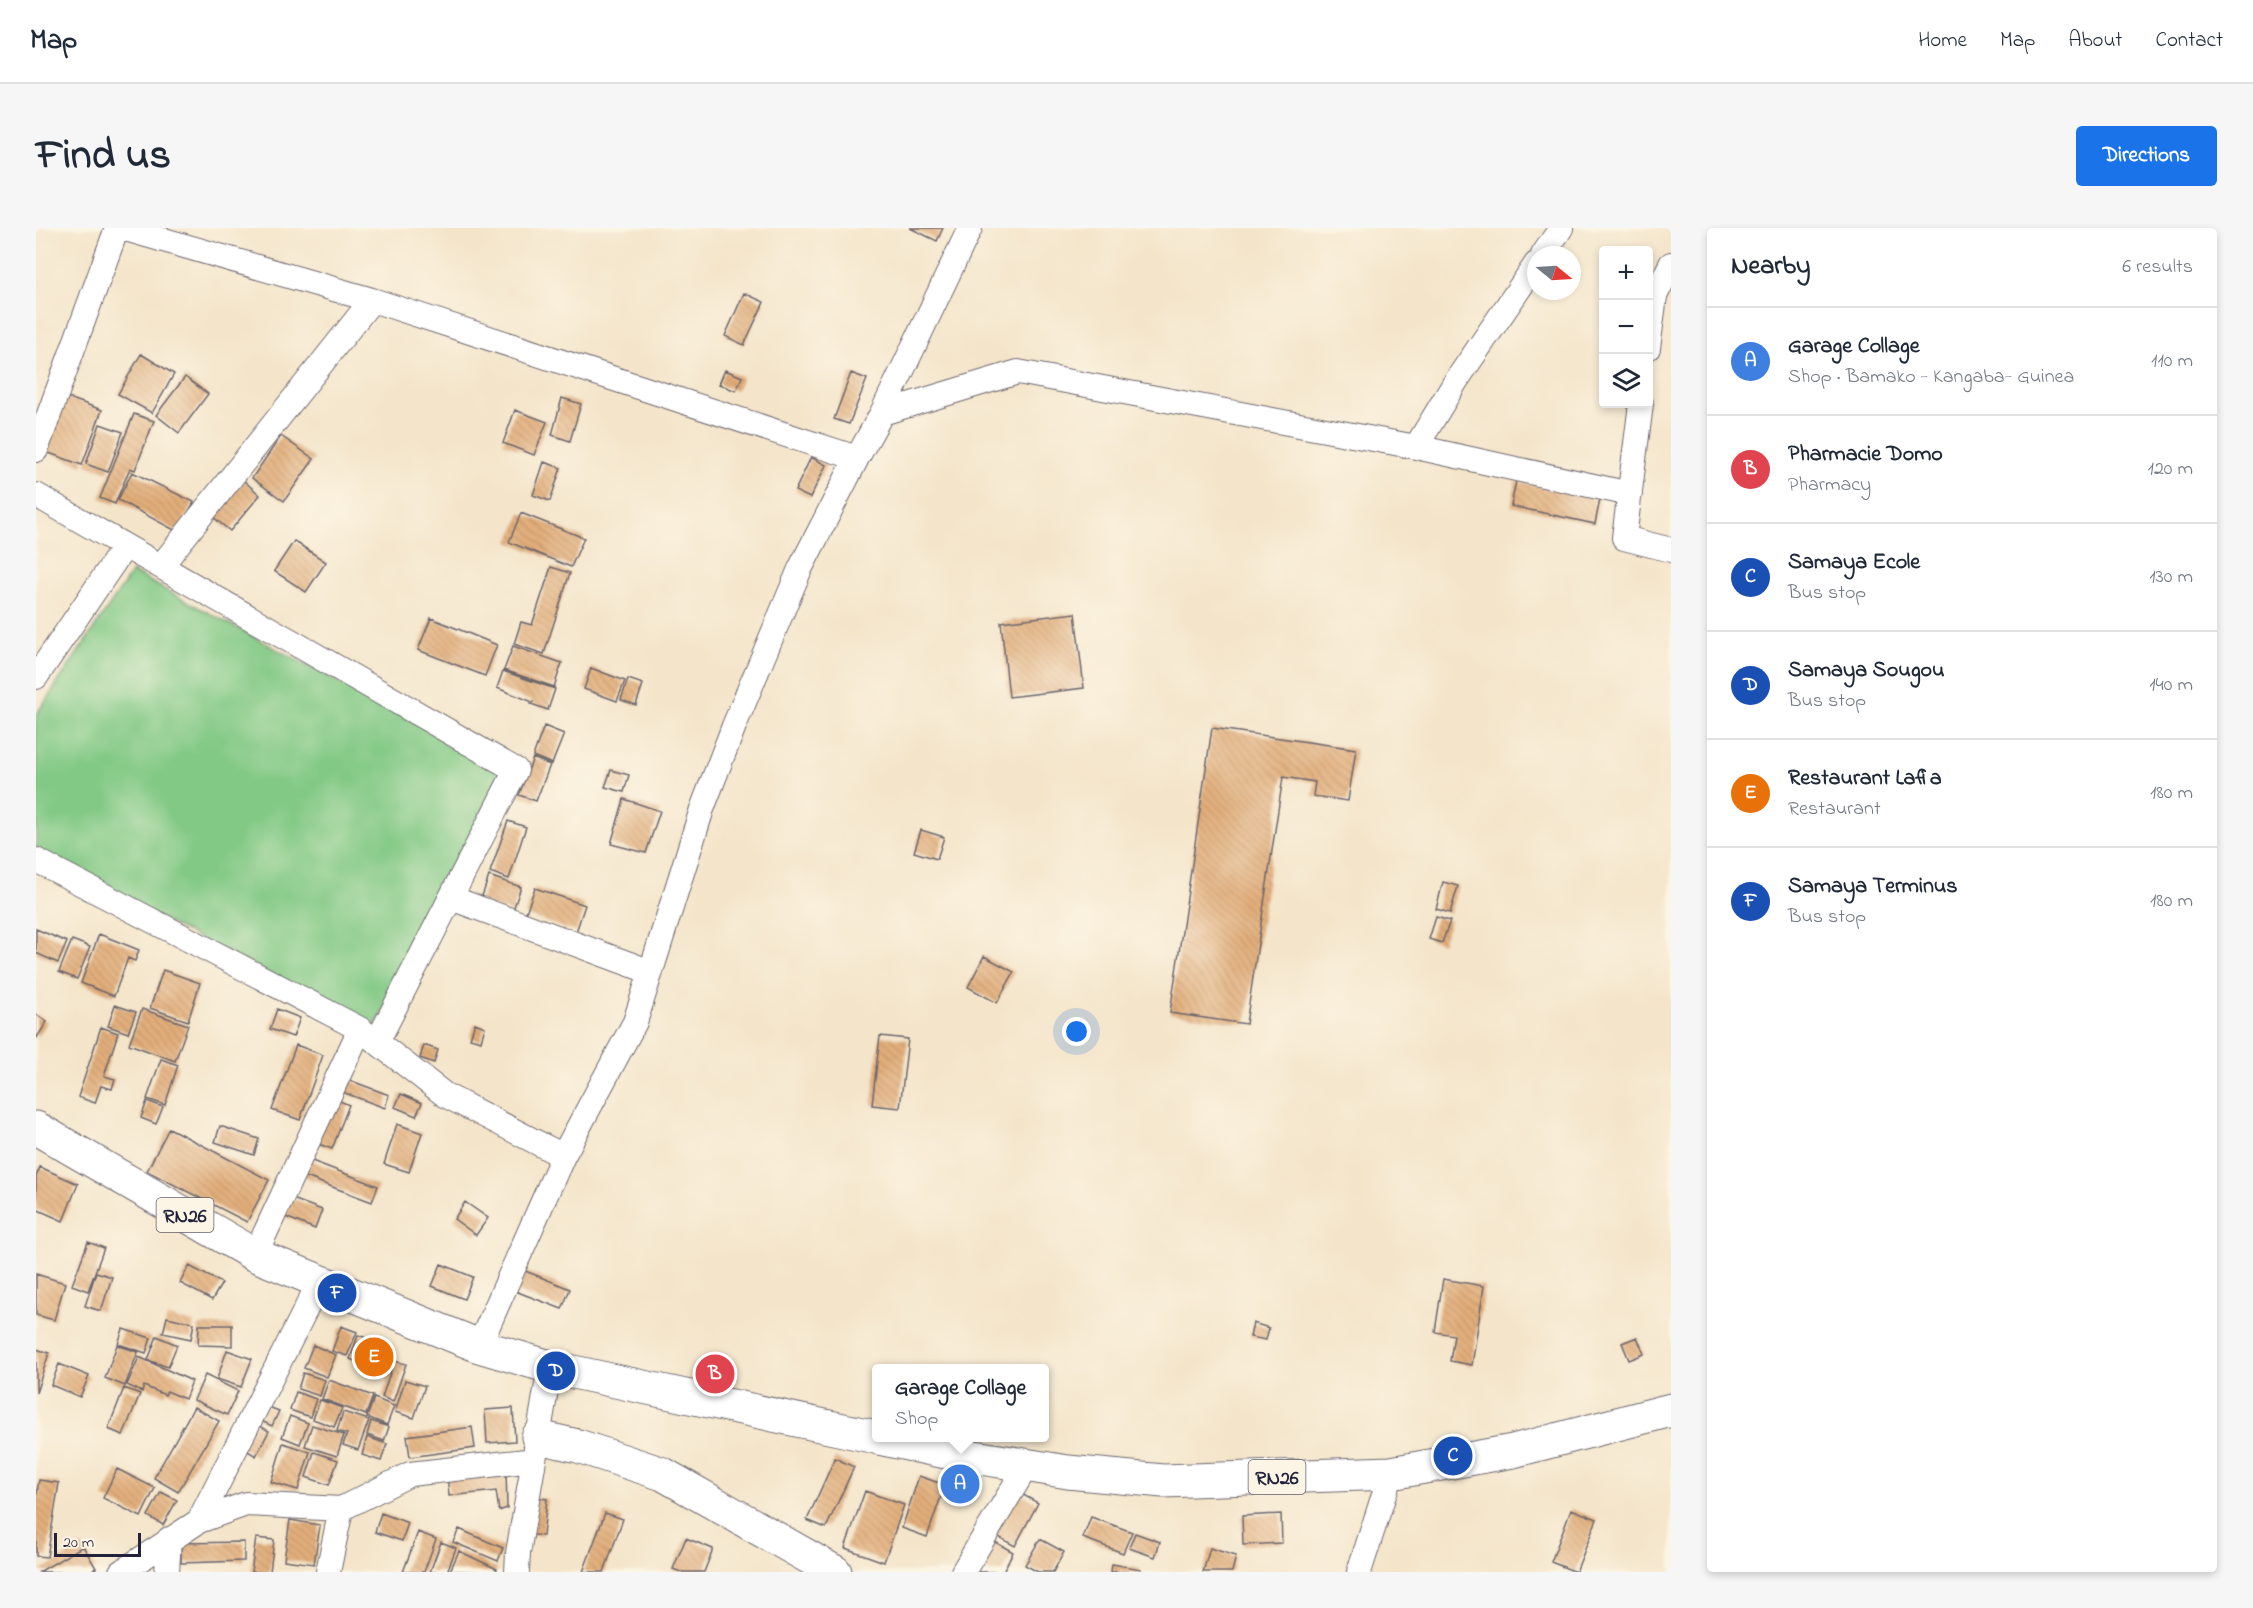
<!DOCTYPE html>
<html lang="en">
<head>
<meta charset="utf-8">
<style>
  body { margin:0; font-family:"Indie Flower",sans-serif; background:#f6f6f7; color:#1f2937 }
  .controls { position:absolute; right:18px; top:18px; display:grid; overflow:hidden; border-radius:6px; box-shadow:0 3px 9px #0003 }
  .controls button { width:54px; height:54px; display:grid; place-items:center; padding:0; border:0; border-bottom:2px solid #e0e1e3; background:#fff; color:#1f2937; font:30px sans-serif }
  .compass { position:absolute; left:1491px; top:18px; width:54px; height:54px; border-radius:50%; background:#fff; box-shadow:0 3px 9px #0003; rotate:108deg }
  .scale { position:absolute; left:18px; bottom:15px; width:87px; box-sizing:border-box; padding-left:6px; border:3px solid #22223b; border-top:0; font-size:16px; line-height:21px; white-space:nowrap; color:#22223b; -webkit-text-stroke:4px #fcf5e5; paint-order:stroke }
  .you { position:absolute; left:1041px; top:804px; width:21px; height:21px; margin:-15px; border:4px solid #fff; border-radius:50%; background:#1a73e8; box-shadow:0 0 0 9px #1a73e833 }
  .badge { display:grid; place-items:center; width:39px; height:39px; border-radius:50%; background:#1a73e8; color:#fff; font-size:20px; font-weight:700 }
  .pin { position:absolute; translate:-50% -50%; border:3px solid #fff; box-shadow:0 2px 6px #0006 }
  .popup { position:absolute; left:836px; top:1136px; width:177px; height:78px; box-sizing:border-box; display:grid; place-content:center; border-radius:6px; background:#fff; filter:drop-shadow(0 2px 4px #0005); font-size:20px; white-space:nowrap; color:#747a83 }
  .popup b { font-size:22px; color:#1f2937 }
  .popup::after { content:''; position:absolute; left:50%; top:100%; margin-left:-12px; border:12px solid transparent; border-top-color:#fff }
  .list { margin:0; padding:0; list-style:none }
  h2 { display:flex; justify-content:space-between; align-items:center; height:78px; margin:0; padding:0 24px; font-size:26px }
  h2 small { font-size:20px; font-weight:400; color:#747a83 }
  .list li { display:grid; grid-template-columns:39px 1fr auto; gap:18px; align-items:center; box-sizing:border-box; height:108px; padding:0 24px; border-top:2px solid #e0e1e3 }
  .list b { display:block; font-size:22px; white-space:nowrap }
  .list p { margin:0; font-size:20px; white-space:nowrap; color:#747a83 }
  .list em { font-size:20px; font-style:normal; color:#747a83 }
  .icon { flex:none; width:33px; height:33px; fill:none; stroke:currentColor; stroke-width:2; stroke-linecap:round; stroke-linejoin:round }
  .map { position:relative; flex:none; width:1635px; height:1344px; overflow:hidden; border-radius:6px }
  header { display:flex; align-items:center; gap:36px; box-sizing:border-box; height:84px; padding:0 30px; background:#fff; border-bottom:2px solid #e0e1e3 }
  header strong { font-size:28px }
  nav { display:flex; gap:33px; margin-inline-start:auto; font-size:21px }
  .intro { display:flex; align-items:center; justify-content:space-between; box-sizing:border-box; height:144px; padding:0 36px }
  h1 { margin:0; font-size:42px }
  .button { padding:15px 27px; border-radius:6px; background:#1a73e8; color:#fff; font-size:21px; font-weight:700 }
  main { display:flex; gap:36px; padding:0 36px }
  aside { flex:1; background:#fff; border-radius:6px; box-shadow:0 3px 9px #0003 }
  .map>svg:first-child { display:block }
  .pitch { fill:#82c985; stroke:#527660; stroke-width:1.5 }
  .building { fill:url(#building-back-hatch) }
  .lines { fill:none; stroke-linecap:round; stroke-linejoin:round }
  .street-casing { stroke:#6c666d; stroke-width:26 }
  .secondary-casing { stroke:#6c666d; stroke-width:35 }
  .primary-casing { stroke:#6c666d; stroke-width:35 }
  .street { stroke:#fff; stroke-width:24 }
  .secondary { stroke:#fff; stroke-width:33 }
  .primary { stroke:#fff; stroke-width:33 }
  .labels { text-anchor:middle; stroke-width:5; stroke-linejoin:round; paint-order:stroke }
  .shield { fill:#fcf5e5; stroke:#63616e; stroke-width:1.5 }
  .shield-label { font-size:20px; font-weight:bold; fill:#22223b }
</style>
</head>
<body>
<header>
<strong>Map</strong>
<nav><a>Home</a><a>Map</a><a>About</a><a>Contact</a></nav>
</header>
<div class="intro"><h1>Find us</h1><a class="button">Directions</a></div>
<main>
<div class="map">
<svg width="1635" height="1344" viewBox="0 0 1635 1344">
  <defs>
    <pattern id="building-back-hatch" width="6" height="6" patternUnits="userSpaceOnUse" patternTransform="scale(1.5)"><rect width="6" height="6" fill="#e2ae7a"/><path d="M-1 5l2 2M0 0l6 6M5-1l2 2" fill="none" stroke="#c2956a"/></pattern>
  </defs>
  <rect width="100%" height="100%" fill="#fcf5e5"/>
  <filter id="ink" filterUnits="userSpaceOnUse"><feTurbulence type="fractalNoise" baseFrequency=".0167" numOctaves="2"/><feDisplacementMap in="SourceGraphic" scale="12" xChannelSelector="R" yChannelSelector="G"/><feConvolveMatrix kernelMatrix="1 2 1 2 8 2 1 2 1" color-interpolation-filters="sRGB"/></filter>
  <filter id="wash" filterUnits="userSpaceOnUse"><feTurbulence type="fractalNoise" baseFrequency=".008" numOctaves="4" result="noise"/><feDisplacementMap in="SourceGraphic" scale="24" xChannelSelector="R" yChannelSelector="G"/><feGaussianBlur stdDeviation="1.35" result="paint"/><feColorMatrix in="noise" values="0 0 0 0 0 0 0 0 0 0 0 0 0 0 0 0 0 1.4 0 .05"/><feComposite in="paint" operator="in"/></filter>
  <g filter="url(#wash)">
    <rect width="100%" height="100%" fill="#f4e5ca"/>
    <path class="pitch" d="M96 344 473 545 339 798 0 629V487Z"/>
    <g id="blocks">
      <path class="building" d="M874 0H907L901 13Z
        M708 65 728 74 708 117 689 108Z
        M105 126 138 146 116 185 82 166Z
        M689 142 706 149 700 163 683 156Z
        M815 145 831 151 813 196 798 191Z
        M149 149 172 166 143 205 120 187Z
        M22 166 66 182 46 237 2 221Z
        M526 170 545 176 534 213 516 207Z
        M479 182 511 194 498 227 467 215Z
        M98 186 118 193 99 242 94 240 79 276 64 270Z
        M64 196 87 204 72 244 50 236Z
        M245 208 278 231 248 273 216 250Z
        M775 229 790 237 774 270 759 263Z
        M508 234 525 240 514 273 497 267Z
        M96 244 158 274 142 304 82 272Z
        M207 252 224 267 194 303 176 288Z
        M1480 253 1564 271 1559 296 1475 278Z
        M485 285 548 310 535 339 473 314Z
        M258 313 290 334 270 364 238 343Z
        M515 339 534 345 508 426 478 416 485 394 496 397Z
        M1039 385 1048 460 973 469 965 394Z
        M395 390 461 417 449 448 382 422Z
        M477 418 526 435 518 459 468 442Z
        M555 440 589 453 581 473 548 461Z
        M467 443 519 461 512 482 495 476 497 474 461 460Z
        M592 451 607 456 600 477 585 472Z
        M508 498 528 506 516 536 497 528Z
        M1176 500 1320 521 1312 573 1277 568 1279 554 1247 549 1210 796 1134 785Z
        M497 530 514 537 500 573 483 567Z
        M575 542 593 547 588 564 569 559Z
        M588 571 624 583 610 625 575 616Z
        M472 593 490 599 473 651 454 644Z
        M885 602 908 609 901 631 878 624Z
        M453 648 485 659 476 685 444 674Z
        M1407 654 1422 658 1414 685 1400 681Z
        M499 660 549 677 540 704 489 687Z
        M1400 689 1414 693 1406 715 1393 711Z
        M0 701 31 714 22 735 0 725Z
        M63 706 103 722 99 733 92 730 78 768 45 755Z
        M36 712 54 719 41 751 23 744Z
        M948 728 978 744 961 775 932 759Z
        M127 742 164 755 152 793 114 780Z
        M79 777 100 784 92 805 72 798Z
        M106 781 152 797 139 833 93 816Z
        M241 781 264 790 257 809 234 801Z
        M0 786 11 794 0 811Z
        M439 795 449 799 445 813 434 810Z
        M65 799 82 805 68 848 79 851 76 861 65 858 59 875 42 869Z
        M844 808 872 811 864 880 836 877Z
        M260 817 287 827 264 892 236 882Z
        M388 817 402 822 398 835 384 830Z
        M125 831 142 837 129 877 111 871Z
        M305 849 353 867 349 880 301 862Z
        M365 866 386 875 380 888 359 879Z
        M295 869 313 877 296 921 277 914Z
        M111 873 127 879 120 896 105 890Z
        M361 896 386 905 373 944 348 936Z
        M184 898 223 911 218 927 179 914Z
        M133 900 233 952 211 994 111 943Z
        M268 930 342 958 336 974 262 946Z
        M4 939 42 956 27 993 0 981V949Z
        M254 970 286 982 279 1001 247 988Z
        M429 974 452 990 440 1007 418 991Z
        M52 1014 68 1020 52 1063 36 1057Z
        M405 1036 437 1049 428 1071 396 1058Z
        M153 1038 186 1055 176 1072 144 1055Z
        M487 1042 534 1061 526 1081 479 1063Z
        M60 1044 76 1049 65 1083 49 1078Z
        M0 1046 29 1055 18 1092 0 1087Z
        M1407 1051 1448 1058 1436 1137 1414 1133 1418 1107 1399 1104Z
        M131 1089 158 1095 155 1111 127 1105Z
        M1217 1095 1233 1100 1230 1112 1214 1109Z
        M163 1097H196V1118L162 1117Z
        M305 1098 321 1104 311 1128 296 1123Z
        M87 1101 115 1110 110 1125 82 1116Z
        M322 1107 336 1112 327 1136 314 1131Z
        M121 1108 141 1117 132 1139 112 1132Z
        M1601 1109 1608 1126 1593 1132 1586 1115Z
        M81 1117 102 1124 89 1158 69 1150Z
        M277 1117 300 1127 291 1149 268 1140Z
        M0 1121 13 1125 0 1165Z
        M191 1122 216 1131 205 1159 181 1151Z
        M103 1129 156 1153 149 1171 131 1163 129 1167 108 1158 106 1164 91 1157Z
        M358 1133 370 1136 357 1174 346 1169Z
        M23 1136 53 1148 44 1169 15 1157Z
        M267 1145 289 1152 284 1168 262 1161Z
        M169 1147 202 1163 191 1187 158 1172Z
        M293 1152 337 1168 330 1187 286 1171Z
        M369 1152 389 1158 378 1190 359 1184Z
        M88 1160 104 1166 87 1207 72 1201Z
        M260 1164 280 1171 274 1189 254 1182Z
        M338 1170 358 1178 351 1197 331 1189Z
        M284 1172 306 1180 298 1199 277 1191Z
        M227 1177 243 1183 236 1198 221 1191Z
        M158 1179 183 1193 142 1264 118 1250Z
        M477 1180 479 1213 451 1215 449 1182Z
        M307 1184 333 1192 322 1222 307 1217 311 1206 301 1203Z
        M254 1188 272 1195 264 1216 246 1209Z
        M335 1193 353 1199 348 1213 331 1207Z
        M219 1195 233 1203 220 1228 205 1219Z
        M276 1197 308 1207 301 1228 269 1218Z
        M436 1199 439 1220 374 1229 371 1208Z
        M331 1209 351 1216 345 1233 326 1227Z
        M247 1215 274 1224 262 1262 235 1254Z
        M278 1224 302 1232 293 1257 270 1249Z
        M799 1230 818 1239 790 1300 771 1292Z
        M81 1241 119 1260 105 1289 67 1270Z
        M470 1242 471 1280 463 1283 460 1263 413 1268 411 1245Z
        M883 1248 909 1257 891 1309 866 1300Z
        M3 1252 23 1255 11 1329 0 1328V1271Z
        M969 1257 1002 1275 979 1318 946 1300Z
        M829 1263 868 1277 848 1334 809 1320Z
        M125 1264 141 1272 127 1297 112 1288Z
        M495 1269 511 1271 507 1308 491 1306Z
        M1535 1281 1561 1291 1540 1344 1515 1334Z
        M345 1285 372 1295 366 1313 339 1304Z
        M569 1285 587 1291 568 1344H547Z
        M1245 1286 1246 1315 1207 1317 1206 1288Z
        M1055 1289 1096 1304 1087 1325 1047 1310Z
        M254 1292 284 1297 278 1336 248 1332Z
        M423 1301 467 1320 462 1333 417 1314Z
        M382 1304 400 1311 388 1344H367Z
        M1099 1305 1124 1314 1119 1329 1093 1320Z
        M220 1310 238 1312 234 1344H215Z
        M650 1310 677 1321 668 1344H645L637 1341Z
        M952 1310 977 1324 967 1344H935Z
        M1004 1311 1028 1324 1017 1344H1002L989 1337Z
        M208 1314V1333L145 1335V1315Z
        M405 1314 420 1320 411 1344H394Z
        M47 1318 60 1340 53 1344H3Z
        M1174 1320 1200 1328 1196 1344H1167Z
        M423 1323 461 1341 460 1344 414 1343Z
        M1076 1336 1105 1341 1104 1344H1075Z"/>
    </g>
  </g>
  <g filter="url(#ink)">
    <use href="#blocks" fill-opacity="0" stroke="#6c666d" stroke-width="1.5"/>
    <g class="lines">
      <g class="street-casing">
        <path id="street" d="M86 0 336 72 821 230
          M1507 27 1525 0
          M1612 120 1619 68 1635 36
          M1605 176 1588 310 1635 322
          M846 185 934 0
          M1380 219 1594 266
          M0 222 81 0
          M0 267 480 542 341 814
          M125 338 336 72
          M0 449 89 318
          M0 632 324 801 409 867 527 928
          M415 670 615 744
          M219 1027 324 801
          M443 1118 527 928 599 794 666 581 698 498 764 341 821 230 846 185 982 144 1380 219 1420 153 1500 36
          M163 1293 210 1276 305 1281 374 1246 498 1232
          M85 1344 163 1293 283 1055
          M131 1344 133 1311
          M292 1344 305 1281
          M481 1344 482 1325 514 1139
          M927 1344 991 1237
          M1323 1344 1355 1245"/>
      </g>
      <g class="secondary-casing">
        <path id="secondary" d="M502 1209 542 1218 627 1246 799 1344"/>
      </g>
      <g class="primary-casing">
        <path id="primary" d="M0 900 219 1027 443 1118 514 1139 840 1209
          M843 1210 920 1226 1032 1244 1127 1253 1355 1245 1477 1223 1635 1182"/>
      </g>
      <use href="#street" class="street"/>
      <use href="#secondary" class="secondary"/>
      <use href="#primary" class="primary"/>
    </g>
  </g>
  <g class="labels">
    <g class="shield">
      <rect x="120.5" y="970" width="57" height="34" rx="4.5"/>
      <rect x="1212.5" y="1232" width="57" height="34" rx="4.5"/>
    </g>
    <g class="shield-label">
      <text x="149" y="994">RN26</text>
      <text x="1241" y="1256">RN26</text>
    </g>
  </g>
</svg>
<div class="controls">
<button>+</button>
<button>−</button>
<button><svg class="icon" aria-label="layers" viewBox="0 0 24 24"><path d="M12 4l9 5-9 5-9-5zM3 14l9 5 9-5"/></svg></button>
</div>
<svg class="compass" viewBox="-18 -18 36 36"><path d="M0-13l5 13h-10z" fill="#e53935"/><path d="M0 13l5-13h-10z" fill="#747a83"/></svg>
<div class="scale">20 m</div>
<div class="you"></div>
<div class="pin badge" style="left:924px;top:1256px;background:#3f7fe0">A</div>
<div class="popup"><b>Garage Collage</b>Shop</div>
<div class="pin badge" style="left:679px;top:1146px;background:#e0444e">B</div>
<div class="pin badge" style="left:1417px;top:1228px;background:#1a4fb4">C</div>
<div class="pin badge" style="left:520px;top:1143px;background:#1a4fb4">D</div>
<div class="pin badge" style="left:338px;top:1129px;background:#e8710a">E</div>
<div class="pin badge" style="left:301px;top:1065px;background:#1a4fb4">F</div>
</div>
<aside>
<h2>Nearby<small>6 results</small></h2>
<ul class="list">
<li><span class="badge" style="background:#3f7fe0">A</span><div><b>Garage Collage</b><p>Shop · Bamako - Kangaba- Guinea</p></div><em>110 m</em></li>
<li><span class="badge" style="background:#e0444e">B</span><div><b>Pharmacie Domo</b><p>Pharmacy</p></div><em>120 m</em></li>
<li><span class="badge" style="background:#1a4fb4">C</span><div><b>Samaya Ecole</b><p>Bus stop</p></div><em>130 m</em></li>
<li><span class="badge" style="background:#1a4fb4">D</span><div><b>Samaya Sougou</b><p>Bus stop</p></div><em>140 m</em></li>
<li><span class="badge" style="background:#e8710a">E</span><div><b>Restaurant Lafia</b><p>Restaurant</p></div><em>180 m</em></li>
<li><span class="badge" style="background:#1a4fb4">F</span><div><b>Samaya Terminus</b><p>Bus stop</p></div><em>180 m</em></li>
</ul>
</aside>
</main>
</body>
</html>
